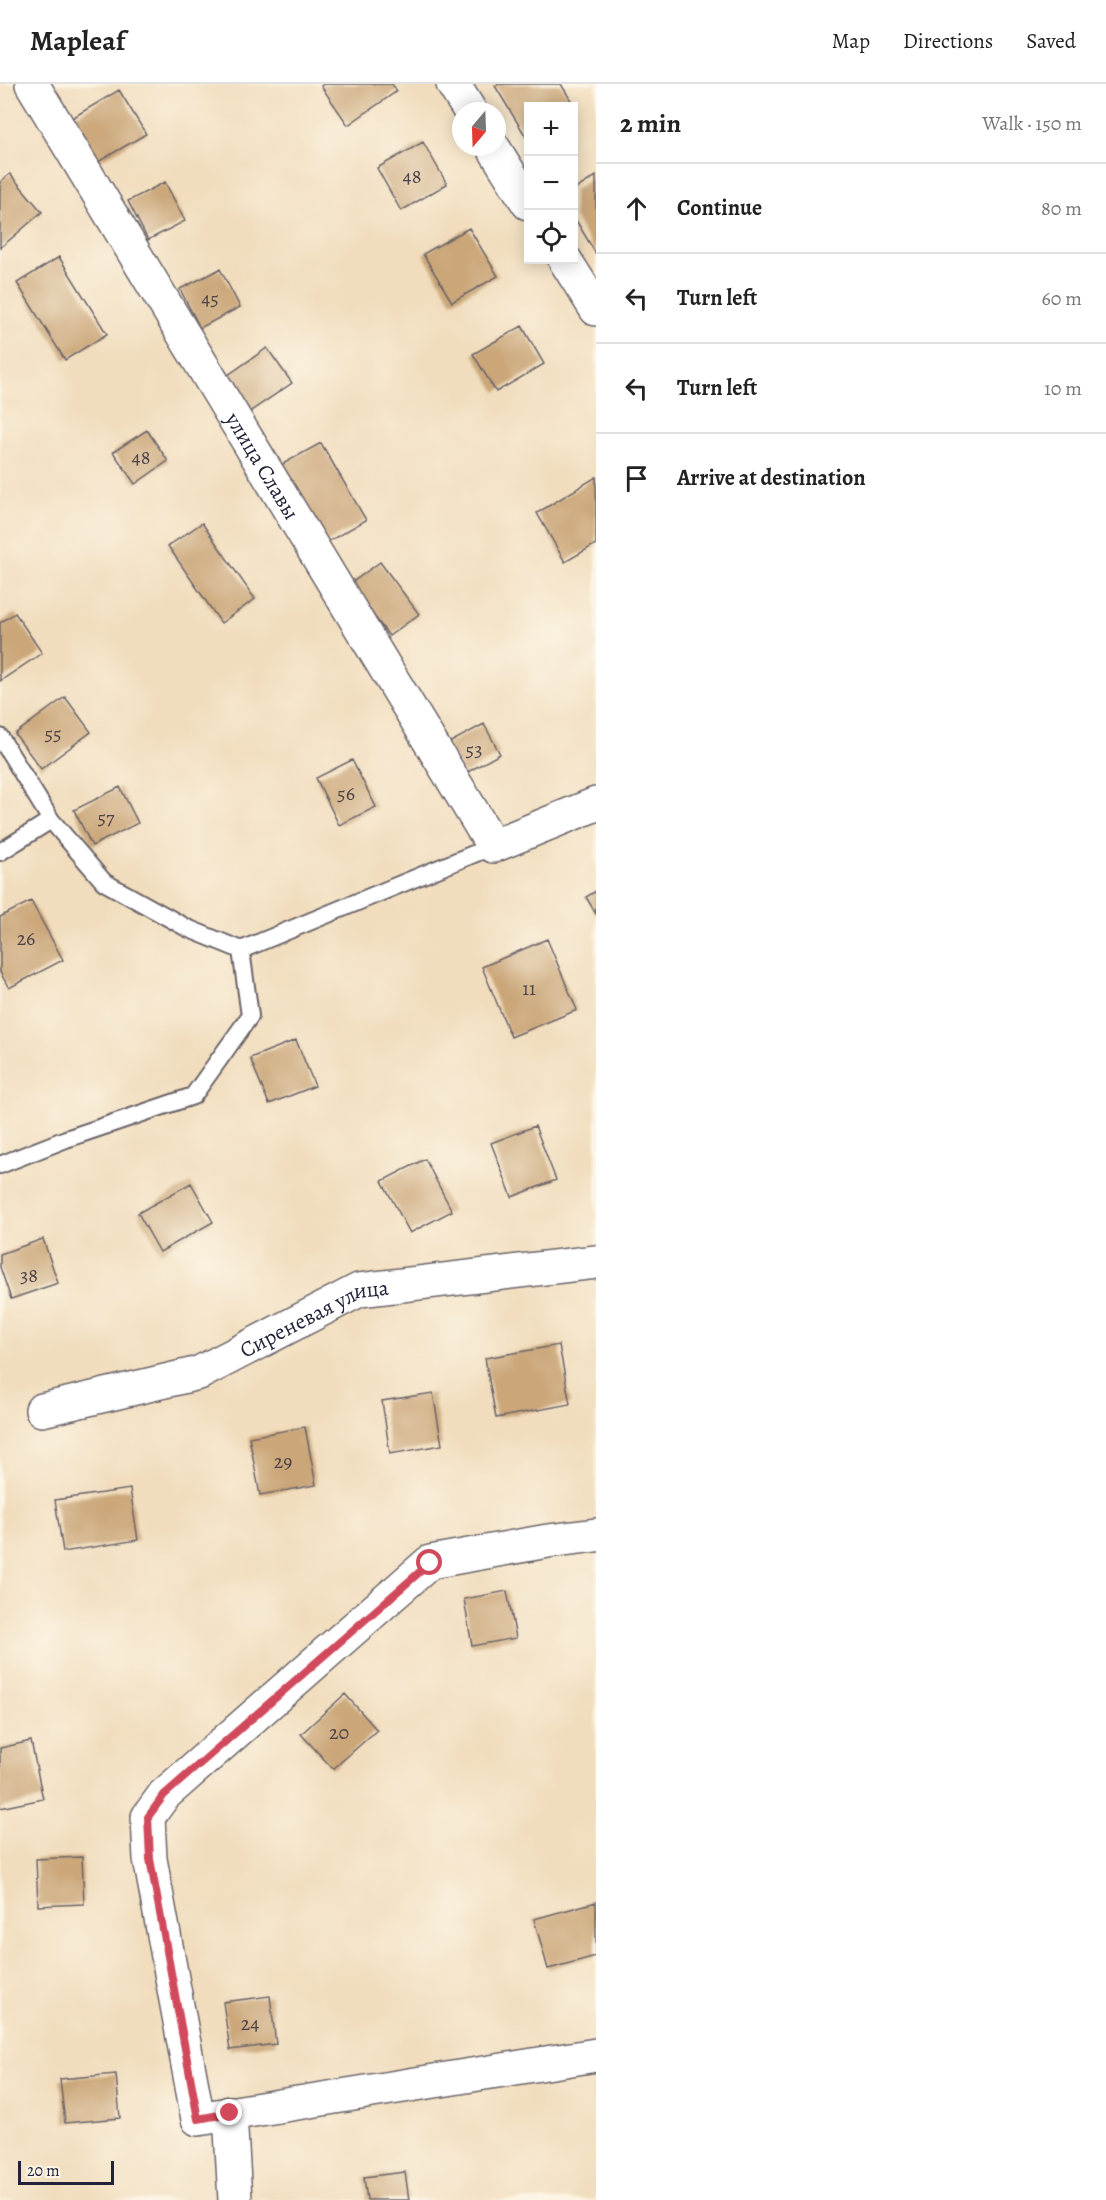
<!DOCTYPE html>
<html lang="en">
<head>
<meta charset="utf-8">
<style>
  body { margin:0; font-family:Alegreya,serif; background:#f6f6f6; color:#222 }
  .controls { position:absolute; right:18px; top:18px; display:grid; overflow:hidden; border-radius:0px; box-shadow:0 3px 15px #0003 }
  .controls button { width:54px; height:54px; display:grid; place-items:center; padding:0; border:0; border-bottom:2px solid #e0e0e0; background:#fff; color:#222; font:30px sans-serif }
  .compass { position:absolute; left:452px; top:18px; width:54px; height:54px; border-radius:50%; background:#fff; box-shadow:0 3px 15px #0003; rotate:199deg }
  .scale { position:absolute; left:18px; bottom:15px; width:96px; box-sizing:border-box; padding-left:6px; border:3px solid #22223b; border-top:0; font-size:16px; line-height:21px; white-space:nowrap; color:#22223b; -webkit-text-stroke:4px #fcf5e5; paint-order:stroke }
  .stop { position:absolute; width:18px; height:18px; margin:-14px; border:4px solid #d1495b; border-radius:50%; background:#fff }
  .stop.end { background:#d1495b; border-color:#fff; box-shadow:0 2px 6px #0008 }
  .list { margin:0; padding:0; list-style:none }
  h2 { display:flex; justify-content:space-between; align-items:center; height:78px; margin:0; padding:0 24px; font-size:26px }
  h2 small { font-size:20px; font-weight:400; color:#767676 }
  .list li { display:grid; grid-template-columns:39px 1fr auto; gap:18px; align-items:center; box-sizing:border-box; height:90px; padding:0 24px; border-top:2px solid #e0e0e0 }
  .list b { display:block; font-size:22px; white-space:nowrap }
  .list em { font-size:20px; font-style:normal; color:#767676 }
  .icon { flex:none; width:33px; height:33px; fill:none; stroke:currentColor; stroke-width:2; stroke-linecap:round; stroke-linejoin:round }
  .map { position:relative; flex:none; width:596px; height:2116px; overflow:hidden }
  header { display:flex; align-items:center; gap:36px; box-sizing:border-box; height:84px; padding:0 30px; background:#fff; border-bottom:2px solid #e0e0e0 }
  header strong { font-size:28px }
  nav { display:flex; gap:33px; margin-inline-start:auto; font-size:21px }
  main { display:flex }
  aside { flex:1; background:#fff }
  .map>svg:first-child { display:block }
  .building { fill:#caa678 }
  .lines { fill:none; stroke-linecap:round; stroke-linejoin:round }
  .service-casing { stroke:#6a6368; stroke-width:20 }
  .minor-casing { stroke:#6a6368; stroke-width:36 }
  .service { stroke:#fff; stroke-width:16 }
  .minor { stroke:#fff; stroke-width:33 }
  .route { stroke:#d1495b; stroke-width:8 }
  .labels { text-anchor:middle; stroke-width:5; stroke-linejoin:round; paint-order:stroke }
  .number-label { font-size:20px; fill:#4c434a }
  .street-label { font-size:22px; fill:#22223b; stroke:#fcf5e5 }
</style>
</head>
<body>
<header>
<strong>Mapleaf</strong>
<nav><a>Map</a><a>Directions</a><a>Saved</a></nav>
</header>
<main>
<div class="map">
<svg width="596" height="2116" viewBox="0 0 596 2116">
  <rect width="100%" height="100%" fill="#fcf5e5"/>
  <filter id="ink" filterUnits="userSpaceOnUse"><feTurbulence type="fractalNoise" baseFrequency=".0167" numOctaves="2"/><feDisplacementMap in="SourceGraphic" scale="12" xChannelSelector="R" yChannelSelector="G"/><feConvolveMatrix kernelMatrix="1 2 1 2 8 2 1 2 1" color-interpolation-filters="sRGB"/></filter>
  <filter id="wash" filterUnits="userSpaceOnUse"><feTurbulence type="fractalNoise" baseFrequency=".008" numOctaves="4" result="noise"/><feDisplacementMap in="SourceGraphic" scale="24" xChannelSelector="R" yChannelSelector="G"/><feGaussianBlur stdDeviation="1.35" result="paint"/><feColorMatrix in="noise" values="0 0 0 0 0 0 0 0 0 0 0 0 0 0 0 0 0 1.4 0 .05"/><feComposite in="paint" operator="in"/></filter>
  <g filter="url(#wash)">
    <rect width="100%" height="100%" fill="#f1ddbd"/>
    <g id="blocks">
      <path class="building" d="M324 0H392L397 7 348 41 321 2Z
        M499 0H561L577 26 574 28V22H528V56L495 2Z
        M119 6 146 50 98 78 72 34Z
        M423 58 447 100 401 127 377 84Z
        M10 90 42 128 0 164V98Z
        M596 92V170L574 133V106Z
        M165 98 185 137 148 156 128 117Z
        M469 144 498 192 452 218 423 170Z
        M59 173 107 250 65 276 17 199Z
        M220 185 240 223 200 244 180 205Z
        M522 242 544 280 496 308 473 270Z
        M267 264 292 299 245 331 221 296Z
        M147 346 168 377 135 400 113 368Z
        M321 359 366 436 324 460 279 382Z
        M596 393V460L565 478 537 429Z
        M202 439 255 515 221 539 168 462Z
        M380 478 419 530 389 552 350 500Z
        M15 529 42 569 0 597V539Z
        M65 613 91 648 41 685 15 650Z
        M484 640 500 670 464 690 447 660Z
        M352 676 376 723 339 741 316 694Z
        M120 703 138 739 92 762 74 726Z
        M596 807V830L586 813Z
        M31 817 63 876 9 904 0 888V833Z
        M547 855 577 926 511 953 482 883Z
        M296 956 315 1002 269 1020 250 974Z
        M535 1042 556 1096 512 1113 491 1059Z
        M425 1075 452 1127 410 1149 382 1097Z
        M191 1099 213 1138 160 1168 138 1129Z
        M43 1155 58 1199 11 1215 0 1183V1170Z
        M559 1261 570 1320 496 1334 485 1274Z
        M433 1309 442 1361 390 1370 382 1317Z
        M305 1343 316 1401 260 1411 249 1353Z
        M130 1405 138 1456 63 1468 55 1416Z
        M507 1507 516 1554 472 1562 464 1515Z
        M345 1610 377 1646 333 1685 301 1650Z
        M31 1657 43 1715 0 1724V1664Z
        M82 1773 84 1820 38 1822 36 1775Z
        M596 1818V1872L548 1885 534 1835Z
        M270 1912 276 1960 230 1966 223 1918Z
        M116 1990 120 2034 65 2039 60 1995Z
        M405 2088 409 2116H367L364 2093Z"/>
    </g>
  </g>
  <g filter="url(#ink)">
    <use href="#blocks" fill-opacity="0" stroke="#6a6368" stroke-width="1.5"/>
    <g class="lines">
      <g class="service-casing">
        <path id="service" d="M0 653 51 736 104 798 187 844 241 866 493 762
          M0 768 51 736
          M0 1081 66 1055 193 1012 250 932 241 866"/>
      </g>
      <g class="minor-casing">
        <g id="minor">
          <path id="s1" d="M32 0 493 762 596 720"/>
          <path d="M453 0 470 27"/>
          <path d="M493 63 528 119"/>
          <path d="M565 176 596 225"/>
          <path id="s2" d="M42 1326 199 1289 359 1206 596 1178"/>
          <path d="M596 1451 548 1457 430 1478 164 1711 148 1733 150 1775 198 2035 596 1971"/>
          <path d="M230 2029 235 2116"/>
        </g>
      </g>
      <use href="#service" class="service"/>
      <use href="#minor" class="minor"/>
    </g>
  </g>
  <g class="lines" filter="url(#ink)">
    <path class="route" d="M230 2029 198 2035 150 1775 148 1733 164 1711 430 1479"/>
  </g>
  <g class="labels">
    <g class="number-label">
      <text x="412" y="99">48</text>
      <text x="210" y="221">45</text>
      <text x="141" y="380">48</text>
      <text x="53" y="656">55</text>
      <text x="474" y="672">53</text>
      <text x="346" y="716">56</text>
      <text x="106" y="740">57</text>
      <text x="26" y="861">26</text>
      <text x="529" y="911">11</text>
      <text x="29" y="1198">38</text>
      <text x="283" y="1384">29</text>
      <text x="339" y="1655">20</text>
      <text x="250" y="1946">24</text>
    </g>
    <g class="street-label">
      <text dy="8" stroke="none"><textPath href="#s1" startOffset="446">улица Славы</textPath></text>
      <text dy="8" stroke="none"><textPath href="#s2" startOffset="290">Сиреневая улица</textPath></text>
    </g>
  </g>
</svg>
<div class="controls">
<button>+</button>
<button>−</button>
<button><svg class="icon" aria-label="locate" viewBox="0 0 24 24"><circle cx="12" cy="12" r="6"/><path d="M12 2v4M12 18v4M2 12h4M18 12h4"/></svg></button>
</div>
<svg class="compass" viewBox="-18 -18 36 36"><path d="M0-13l5 13h-10z" fill="#e53935"/><path d="M0 13l5-13h-10z" fill="#767676"/></svg>
<div class="scale">20 m</div>
<div class="stop" style="left:430px;top:1479px"></div>
<div class="stop end" style="left:230px;top:2029px"></div>
</div>
<aside>
<h2>2 min<small>Walk · 150 m</small></h2>
<ul class="list">
<li><svg class="icon" aria-label="ahead" viewBox="0 0 24 24"><path d="M12 20V5M6 11l6-6 6 6"/></svg><div><b>Continue</b></div><em>80 m</em></li>
<li><svg class="icon" aria-label="left" viewBox="0 0 24 24"><path d="M17 20v-9H6M10 6l-5 5 5 5"/></svg><div><b>Turn left</b></div><em>60 m</em></li>
<li><svg class="icon" aria-label="left" viewBox="0 0 24 24"><path d="M17 20v-9H6M10 6l-5 5 5 5"/></svg><div><b>Turn left</b></div><em>10 m</em></li>
<li><svg class="icon" aria-label="arrive" viewBox="0 0 24 24"><path d="M6 21V4h12l-3 4 3 4H6"/></svg><div><b>Arrive at destination</b></div></li>
</ul>
</aside>
</main>
</body>
</html>
